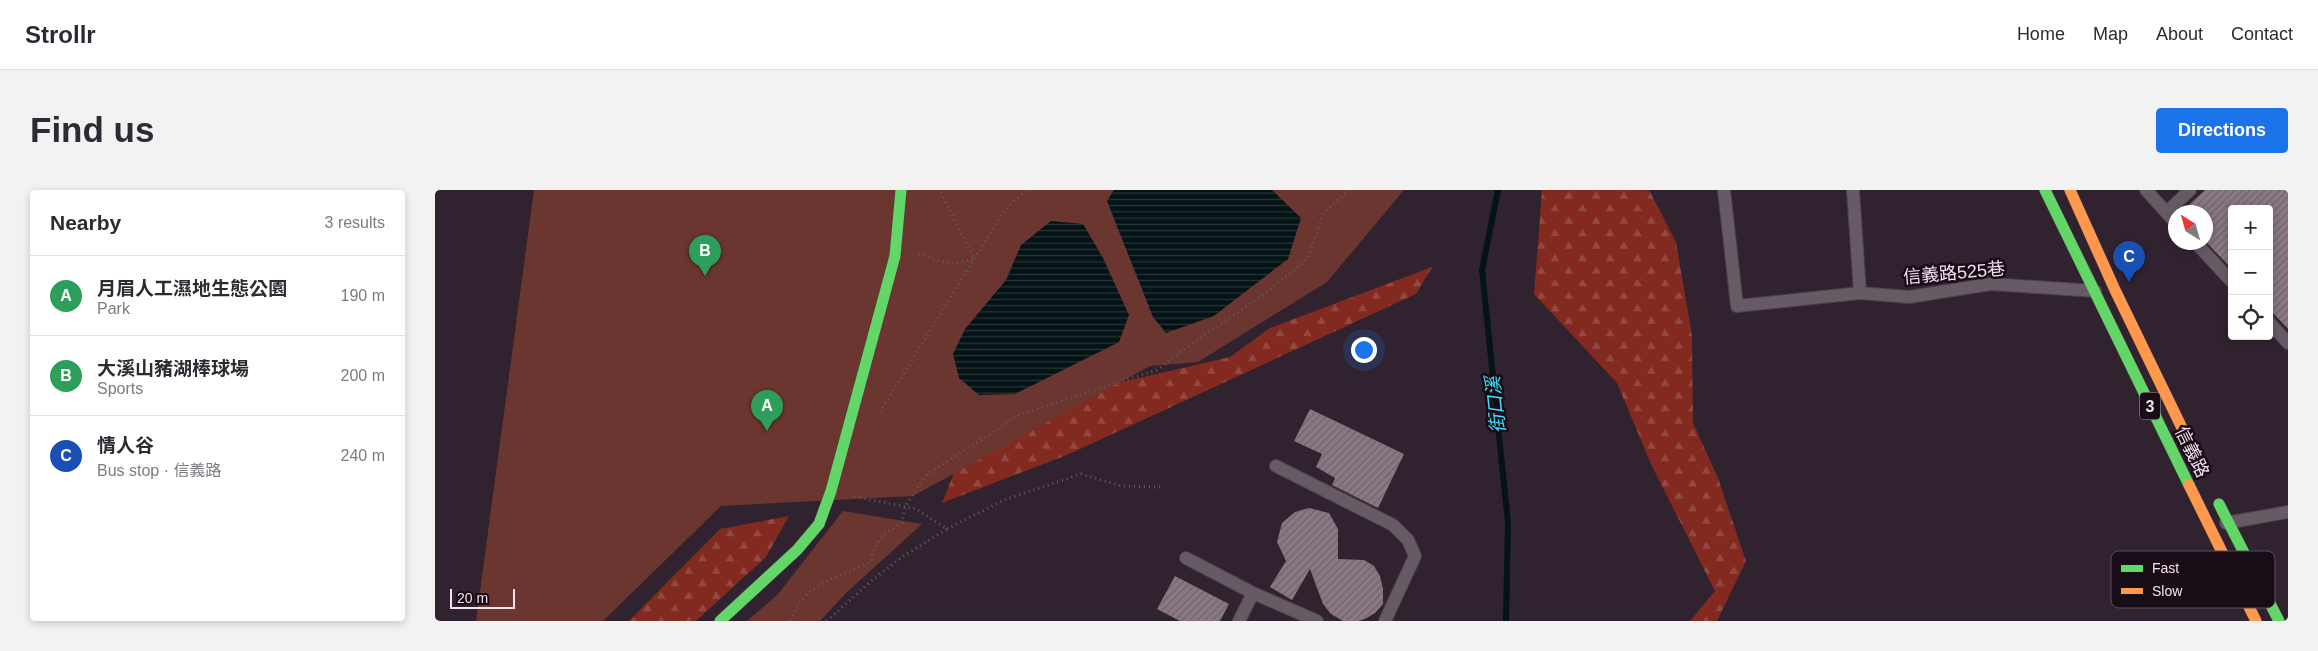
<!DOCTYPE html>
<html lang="en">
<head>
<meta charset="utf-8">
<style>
  body { margin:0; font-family:Helvetica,"Noto Sans TC",sans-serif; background:#f2f2f3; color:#2b2b33 }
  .controls { position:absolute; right:15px; top:15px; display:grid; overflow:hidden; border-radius:5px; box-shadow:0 2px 8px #0003 }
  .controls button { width:45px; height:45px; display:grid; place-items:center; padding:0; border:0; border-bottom:1px solid #e1e1e2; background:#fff; color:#2b2b33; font:25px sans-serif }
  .compass { position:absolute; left:1733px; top:15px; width:45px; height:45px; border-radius:50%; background:#fff; box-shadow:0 2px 8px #0003; rotate:323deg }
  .scale { position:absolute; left:15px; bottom:12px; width:65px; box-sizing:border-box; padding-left:5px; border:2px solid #f4e2f1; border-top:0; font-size:14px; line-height:18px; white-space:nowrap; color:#f4e2f1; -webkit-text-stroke:4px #180c16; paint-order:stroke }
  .you { position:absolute; left:928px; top:159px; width:18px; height:18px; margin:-12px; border:4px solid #fff; border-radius:50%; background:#1a73e8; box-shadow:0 0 0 8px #1a73e833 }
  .badge { display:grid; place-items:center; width:32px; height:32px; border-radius:50%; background:#1a73e8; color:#fff; font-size:16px; font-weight:700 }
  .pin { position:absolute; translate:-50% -41px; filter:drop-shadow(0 1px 2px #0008) }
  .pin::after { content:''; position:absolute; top:26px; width:18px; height:15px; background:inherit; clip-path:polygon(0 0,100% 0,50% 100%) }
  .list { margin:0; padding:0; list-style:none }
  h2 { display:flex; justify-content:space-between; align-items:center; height:65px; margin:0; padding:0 20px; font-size:21px }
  h2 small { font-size:16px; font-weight:400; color:#7c7c81 }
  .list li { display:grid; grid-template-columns:32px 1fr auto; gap:15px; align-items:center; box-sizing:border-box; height:80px; padding:0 20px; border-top:1px solid #e1e1e2 }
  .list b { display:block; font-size:19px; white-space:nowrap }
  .list p { margin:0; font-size:16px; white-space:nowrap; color:#7c7c81 }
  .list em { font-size:16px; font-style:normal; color:#7c7c81 }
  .icon { flex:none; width:28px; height:28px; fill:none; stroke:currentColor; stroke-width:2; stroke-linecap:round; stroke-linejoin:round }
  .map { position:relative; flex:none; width:1853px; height:431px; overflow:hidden; border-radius:5px }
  header { display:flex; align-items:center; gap:30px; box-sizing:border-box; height:70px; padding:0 25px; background:#fff; border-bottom:1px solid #e1e1e2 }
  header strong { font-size:24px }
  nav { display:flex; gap:28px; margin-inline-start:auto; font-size:18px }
  .intro { display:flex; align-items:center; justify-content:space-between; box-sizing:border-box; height:120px; padding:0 30px }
  h1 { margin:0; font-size:35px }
  .button { padding:12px 22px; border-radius:5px; background:#1a73e8; color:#fff; font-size:18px; font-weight:700 }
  main { display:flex; gap:30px; padding:0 30px }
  aside { flex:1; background:#fff; border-radius:5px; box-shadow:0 2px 8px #0003 }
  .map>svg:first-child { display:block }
  .forest { fill:url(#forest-firs) }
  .green { fill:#6b362f }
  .water { fill:url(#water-rules) }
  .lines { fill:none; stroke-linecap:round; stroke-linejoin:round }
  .stream { stroke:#041316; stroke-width:6 }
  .building { fill:url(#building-hatch) }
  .lane-casing { stroke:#4c3f4b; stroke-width:14 }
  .fast-casing { stroke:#4c3f4b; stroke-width:12 }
  .slow-casing { stroke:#4c3f4b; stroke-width:12 }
  .path { stroke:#645963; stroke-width:3; stroke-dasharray:1 4; stroke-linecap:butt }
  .lane { stroke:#665a64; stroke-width:12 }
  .fast { stroke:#63d668; stroke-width:11 }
  .slow { stroke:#ff974d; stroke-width:11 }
  .labels { text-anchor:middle; stroke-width:5; stroke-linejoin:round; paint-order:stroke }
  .shield { fill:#180c16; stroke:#b2a2af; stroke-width:1 }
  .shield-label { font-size:16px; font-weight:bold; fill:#f4e2f1 }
  .street-label { font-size:18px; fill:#f4e2f1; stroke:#180c16 }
  .water-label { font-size:19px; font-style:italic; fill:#3ee2fd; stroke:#180c16 }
  .key { fill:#180c16; stroke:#5a4c58; stroke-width:1 }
  .key-label { font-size:14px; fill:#f4e2f1 }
</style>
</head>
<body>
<header>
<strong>Strollr</strong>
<nav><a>Home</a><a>Map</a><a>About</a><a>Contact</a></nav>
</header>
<div class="intro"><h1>Find us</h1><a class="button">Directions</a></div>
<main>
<aside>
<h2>Nearby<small>3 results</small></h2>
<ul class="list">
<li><span class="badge" style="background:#2e9e5b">A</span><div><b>月眉人工濕地生態公園</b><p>Park</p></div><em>190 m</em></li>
<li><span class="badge" style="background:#2e9e5b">B</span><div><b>大溪山豬湖棒球場</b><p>Sports</p></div><em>200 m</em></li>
<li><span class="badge" style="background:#1a4fb4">C</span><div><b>情人谷</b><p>Bus stop · 信義路</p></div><em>240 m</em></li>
</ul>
</aside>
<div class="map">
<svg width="1853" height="431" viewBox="0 0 1853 431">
  <defs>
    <pattern id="forest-firs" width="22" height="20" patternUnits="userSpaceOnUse" patternTransform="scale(1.25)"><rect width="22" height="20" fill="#822a1f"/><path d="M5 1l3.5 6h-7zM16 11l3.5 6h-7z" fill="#944940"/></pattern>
    <pattern id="water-rules" width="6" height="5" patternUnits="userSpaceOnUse" patternTransform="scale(1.25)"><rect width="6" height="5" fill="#041316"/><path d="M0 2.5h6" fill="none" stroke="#293538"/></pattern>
    <pattern id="building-hatch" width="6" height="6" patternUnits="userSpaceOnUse" patternTransform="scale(1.25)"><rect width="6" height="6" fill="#887882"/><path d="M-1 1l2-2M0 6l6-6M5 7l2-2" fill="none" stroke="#6f636b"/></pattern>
  </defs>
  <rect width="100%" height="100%" fill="#31222f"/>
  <path class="forest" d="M1107 0H1214L1241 52 1257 146 1258 233 1283 288 1311 371 1282 431H1255L1280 401 1216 274 1182 193 1099 104Z
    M997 77 981 104 632 265 507 313 523 273 635 204 795 167 835 138Z
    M354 326 331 367 261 431H194L285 339Z"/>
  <path class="green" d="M99 0H969L892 92 763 172 715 176 478 306 286 316 168 431H41Z
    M408 321 487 334 411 403 385 431H312L343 404Z"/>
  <path class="water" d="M679 0H837L866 28 853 69 779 126 731 143 718 127 672 11Z
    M616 31 648 34 668 68 694 125 684 152 580 204 544 205 524 188 518 164 530 139 571 90 586 55Z"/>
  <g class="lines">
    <path class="stream" d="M1063 0 1047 80 1073 333 1071 431"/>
  </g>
  <path class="building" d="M1770 0H1853V139L1834 119V19H1797V79L1770 51V22H1746Z
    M875 219 969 264 943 318 897 295 900 288 881 277 887 264 859 251Z
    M874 318 894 323 903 339V369L929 370 939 376 945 386 948 399V414L940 423 930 429 923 431H908L896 424 888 414 875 379 857 410 835 397 851 371 842 352 847 333 860 322Z
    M740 386 794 414 785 431H745L722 419Z"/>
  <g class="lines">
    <g class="lane-casing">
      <path id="lane" d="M1289 0 1302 116 1425 103 1474 107 1556 94 1660 101
        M1418 0 1425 103
        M1711 0 1740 32
        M1732 22 1755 0
        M1760 52 1797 92
        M1834 132 1853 153
        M841 276 958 335 973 350 980 366 950 431
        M1791 333 1853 322
        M751 368 818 403 804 431
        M818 403 882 431"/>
    </g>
    <g class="fast-casing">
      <path id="fast" d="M1610 0 1754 295
        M1784 314 1844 431
        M285 431 362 360 384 334 396 301 460 66 466 0"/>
    </g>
    <g class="slow-casing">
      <path id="slow" d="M1635 0 1680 100 1763 271
        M1754 295 1821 431"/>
    </g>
    <path class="path" d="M484 64 515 74 539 69 505 0
      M445 222 568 22 588 3 596 0
      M512 339 569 310 646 284 687 296 725 297
      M356 431C366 393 405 388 436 372 441 350 447 344 467 333L470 317 490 286 584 225 722 180 749 159 831 103 872 69 889 23 914 0
      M392 431 435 392 467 367 512 339 481 319 419 306"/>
    <use href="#lane" class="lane"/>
    <use href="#fast" class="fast"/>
    <use href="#slow" class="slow"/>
  </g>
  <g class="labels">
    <rect class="shield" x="1705" y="202.5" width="20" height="27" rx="4"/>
    <g class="shield-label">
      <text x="1715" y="222">3</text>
    </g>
    <g class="street-label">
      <text transform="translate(1519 83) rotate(-5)" y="6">信義路525巷</text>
      <text transform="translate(1757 262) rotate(64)" y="6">信義路</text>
    </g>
    <g class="water-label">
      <text transform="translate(1060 215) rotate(-96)" y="7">街口溪</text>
    </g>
  </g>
  <rect x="1676" y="361" width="164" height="57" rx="8" class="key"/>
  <rect x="1686" y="375" width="22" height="7" fill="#63d668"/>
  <rect x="1686" y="398" width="22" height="6" fill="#ff974d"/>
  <g class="key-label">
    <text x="1717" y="383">Fast</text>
    <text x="1717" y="406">Slow</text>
  </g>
</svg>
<div class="controls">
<button>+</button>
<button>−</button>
<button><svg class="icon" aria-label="locate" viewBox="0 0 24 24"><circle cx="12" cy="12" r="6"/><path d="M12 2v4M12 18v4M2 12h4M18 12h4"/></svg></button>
</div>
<svg class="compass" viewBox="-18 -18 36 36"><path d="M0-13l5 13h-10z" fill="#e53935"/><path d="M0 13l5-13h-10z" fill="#7c7c81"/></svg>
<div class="scale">20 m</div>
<div class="you"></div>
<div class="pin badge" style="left:332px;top:241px;background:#2e9e5b">A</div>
<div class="pin badge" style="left:270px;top:86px;background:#2e9e5b">B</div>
<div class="pin badge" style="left:1694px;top:92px;background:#1a4fb4">C</div>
</div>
</main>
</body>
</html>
